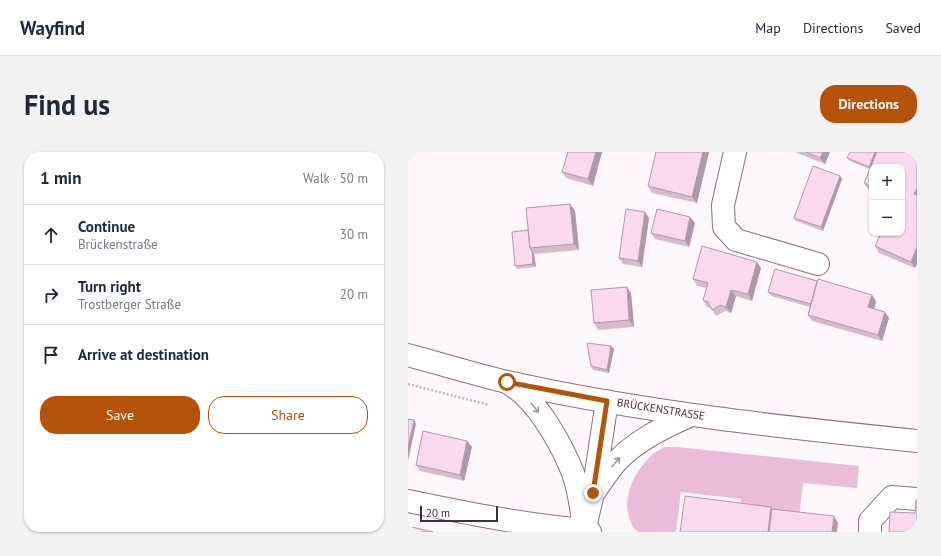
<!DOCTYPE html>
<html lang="en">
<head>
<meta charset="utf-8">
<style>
  body { margin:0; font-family:"PT Sans",sans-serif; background:#f2f2f3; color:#1f2937 }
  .controls { position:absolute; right:12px; top:12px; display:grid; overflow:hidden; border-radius:8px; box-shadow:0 1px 3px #0004 }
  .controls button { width:36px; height:36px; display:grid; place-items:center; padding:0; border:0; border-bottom:1px solid #e0e1e3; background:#fff; color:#1f2937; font:20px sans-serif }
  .scale { position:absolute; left:12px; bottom:10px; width:78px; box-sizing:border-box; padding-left:4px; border:2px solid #3d3038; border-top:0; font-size:11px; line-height:14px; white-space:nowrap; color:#3d3038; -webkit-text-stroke:3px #fef7fb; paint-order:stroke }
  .stop { position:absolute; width:12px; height:12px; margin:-9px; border:3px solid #b45309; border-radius:50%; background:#fff }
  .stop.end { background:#b45309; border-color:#fff; box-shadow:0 1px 4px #0008 }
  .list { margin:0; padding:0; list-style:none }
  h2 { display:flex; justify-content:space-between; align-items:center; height:52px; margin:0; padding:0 16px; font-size:17px }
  h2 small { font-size:13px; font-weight:400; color:#747a83 }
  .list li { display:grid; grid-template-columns:26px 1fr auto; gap:12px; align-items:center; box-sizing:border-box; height:60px; padding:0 16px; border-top:1px solid #e0e1e3 }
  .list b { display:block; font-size:15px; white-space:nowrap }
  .list p { margin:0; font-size:13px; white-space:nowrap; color:#747a83 }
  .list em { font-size:13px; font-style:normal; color:#747a83 }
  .actions { display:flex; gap:8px; padding:12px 16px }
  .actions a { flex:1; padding:9px 0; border:1px solid #b45309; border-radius:16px; text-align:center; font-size:14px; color:#b45309 }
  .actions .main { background:#b45309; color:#fff }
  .icon { flex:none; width:22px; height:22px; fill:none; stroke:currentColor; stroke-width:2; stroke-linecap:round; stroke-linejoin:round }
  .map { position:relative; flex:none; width:509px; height:380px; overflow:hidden; border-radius:16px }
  header { display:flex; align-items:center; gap:24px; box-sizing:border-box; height:56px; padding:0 20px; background:#fff; border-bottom:1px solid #e0e1e3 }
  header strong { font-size:19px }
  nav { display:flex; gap:22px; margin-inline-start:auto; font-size:14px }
  .intro { display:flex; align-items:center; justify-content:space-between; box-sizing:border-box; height:96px; padding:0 24px }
  h1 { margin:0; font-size:28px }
  .button { padding:10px 18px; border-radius:16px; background:#b45309; color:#fff; font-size:14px; font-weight:700 }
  main { display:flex; gap:24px; padding:0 24px }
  aside { flex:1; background:#fff; border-radius:16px; box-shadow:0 1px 3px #0004 }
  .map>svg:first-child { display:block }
  .green { fill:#ebbbda }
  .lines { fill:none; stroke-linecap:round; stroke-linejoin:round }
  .minor-casing { stroke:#8c6e81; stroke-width:24 }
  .major-casing { stroke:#8c6e81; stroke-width:24 }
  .path { stroke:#c2b9be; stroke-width:2.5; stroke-dasharray:2 2; stroke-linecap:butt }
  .minor { stroke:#fff; stroke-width:22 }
  .major { stroke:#fff; stroke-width:22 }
  .wall { fill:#d7bbcd }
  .shaded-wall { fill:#af98a7 }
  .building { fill:#fad9ee; stroke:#af98a7 }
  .oneway { stroke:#9e989c }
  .route { stroke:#b45309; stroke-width:5 }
  .labels { text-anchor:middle; stroke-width:3; stroke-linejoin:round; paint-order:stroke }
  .street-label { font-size:11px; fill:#3d3038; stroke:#fef7fb }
</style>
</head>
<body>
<header>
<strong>Wayfind</strong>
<nav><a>Map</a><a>Directions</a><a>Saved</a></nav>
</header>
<div class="intro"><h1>Find us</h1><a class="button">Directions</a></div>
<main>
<aside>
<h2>1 min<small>Walk · 50 m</small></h2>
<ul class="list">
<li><svg class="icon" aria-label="ahead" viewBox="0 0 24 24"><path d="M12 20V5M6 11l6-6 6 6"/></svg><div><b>Continue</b><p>Brückenstraße</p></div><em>30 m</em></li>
<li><svg class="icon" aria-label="right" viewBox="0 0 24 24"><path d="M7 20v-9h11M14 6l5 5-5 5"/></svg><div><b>Turn right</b><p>Trostberger Straße</p></div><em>20 m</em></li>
<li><svg class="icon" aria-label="arrive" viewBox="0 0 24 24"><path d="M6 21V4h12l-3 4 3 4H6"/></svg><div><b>Arrive at destination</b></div></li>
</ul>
<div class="actions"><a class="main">Save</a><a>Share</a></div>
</aside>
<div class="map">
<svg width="509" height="380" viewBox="0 0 509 380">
  <rect width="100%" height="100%" fill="#fef7fb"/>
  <path class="green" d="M256 295H269L451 314 449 336 395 331 391 366 331 358 333 347 273 340 268 380C260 380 238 380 231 380 225 378 224 373 222 368 213 346 227 319 243 304 247 300 252 298 256 295Z"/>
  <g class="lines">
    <g class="minor-casing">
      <path id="minor" d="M327 0 315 53 316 75 328 88 410 112
        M0 349C58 361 117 373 176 378L182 380
        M462 380V369L484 345 509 347"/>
    </g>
    <g class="major-casing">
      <path id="major" d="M0 203C33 212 66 222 99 230 234 260 372 275 509 289
        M99 230C105 234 111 238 116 243 136 261 155 296 165 321 171 339 174 359 176 378
        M187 339C194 329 201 318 209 309 230 287 257 275 283 263
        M179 367 185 341 199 249"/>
    </g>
    <path class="path" d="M0 232 81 253"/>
    <use href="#minor" class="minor"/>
    <use href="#major" class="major"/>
  </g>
  <path class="wall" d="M160 0H194L185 34 158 26 154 20Z
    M248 0H301L289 51 244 41 240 34Z
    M387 0H422L417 12Z
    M509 3V112L507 116 471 101 467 94 494 81V15H464V39L460 37 456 31 461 17 442 9 439 6Z
    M432 24 434 27 415 79 388 69 386 66Z
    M162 52 167 59 171 98 126 102 128 115 109 117 107 114 120 78Z
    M237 60 241 66 234 115 215 112 211 106Z
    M282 65 287 71 281 95 247 87 243 81Z
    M349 110 353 116 344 149 328 144 323 161 317 159 308 164 303 156 299 155 295 148 298 136 289 134 285 127Z
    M360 140 468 149 466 156 481 166 474 189 404 169 400 163 402 155 363 144Z
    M223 141 226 175 190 178 186 171Z
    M203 194 206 197 201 221 185 218 183 214Z
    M59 289 64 295 56 329 12 319 8 313Z"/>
  <path class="shaded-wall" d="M188 0H194L185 34 180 27Z
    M295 0H301L289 51 284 45Z
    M415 0H422L417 12 412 6Z
    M467 0H471L463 18 461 15Z
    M432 24 434 27 415 79 413 75Z
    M509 36V46L506 42Z
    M162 52 167 59 171 98 166 92Z
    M237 60 241 66 234 115 230 109Z
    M282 65 287 71 281 95 277 89Z
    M509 95V112L507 116 503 110Z
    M124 99 126 102 128 115 125 112Z
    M349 110 353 116 344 149 340 142Z
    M219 135 223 141 226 175 221 168Z
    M323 138 328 144 323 161 318 155Z
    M464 143 468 149 465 161 460 155Z
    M477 160 481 166 474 189 470 183Z
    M203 194 206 197 201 221 199 218Z
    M6 268 8 272 0 309V295Z
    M59 289 64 295 56 329 52 323Z
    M363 355 369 363 366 380H360Z
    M426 364 430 371 429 380H424Z"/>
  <path class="building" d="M160 0H188L180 27 154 20Z
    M248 0H295L284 45 240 34Z
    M398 0H415L412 6Z
    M442 0H467L461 15 439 6Z
    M469 0H502L509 3V36L506 42 509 43V95L503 110 467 94 473 81H494V15H464V35L456 31Z
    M405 14 432 24 413 75 386 66Z
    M162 52 166 92 122 96 118 56Z
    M218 57 237 60 230 109 211 106Z
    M249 57 282 65 277 89 243 81Z
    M120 78 122 96 124 99 125 112 107 114 104 80Z
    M294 94 349 110 340 142 323 138 318 155 312 153 304 158 300 150 295 148 300 131 285 127Z
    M367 117 409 129 403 152 360 140Z
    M410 127 464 143 460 155 477 160 470 183 400 163Z
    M219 135 221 168 186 171 183 138Z
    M179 191 203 194 199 218 183 214Z
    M0 267 6 268 0 295Z
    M15 279 59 289 52 323 8 313Z
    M277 344 363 355 360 380H272Z
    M508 348H509V380H481L482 360 507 361Z
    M364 357 426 364 424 380H361Z
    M0 374 25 380H0Z"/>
  <defs><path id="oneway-shaft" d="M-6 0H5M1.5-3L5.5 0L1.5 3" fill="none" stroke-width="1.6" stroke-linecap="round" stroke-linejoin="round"/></defs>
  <g class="oneway">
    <use href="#oneway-shaft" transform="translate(127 256) rotate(51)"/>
    <use href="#oneway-shaft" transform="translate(208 310) rotate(-49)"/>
  </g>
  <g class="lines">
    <path class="route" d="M99 230 199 249 185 341"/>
  </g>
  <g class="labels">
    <g class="street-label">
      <text transform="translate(253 257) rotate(9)" y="4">BRÜCKENSTRASSE</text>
    </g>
  </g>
</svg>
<div class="controls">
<button>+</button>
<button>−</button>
</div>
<div class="scale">20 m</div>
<div class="stop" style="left:99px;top:230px"></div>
<div class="stop end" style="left:185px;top:341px"></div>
</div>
</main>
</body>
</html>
